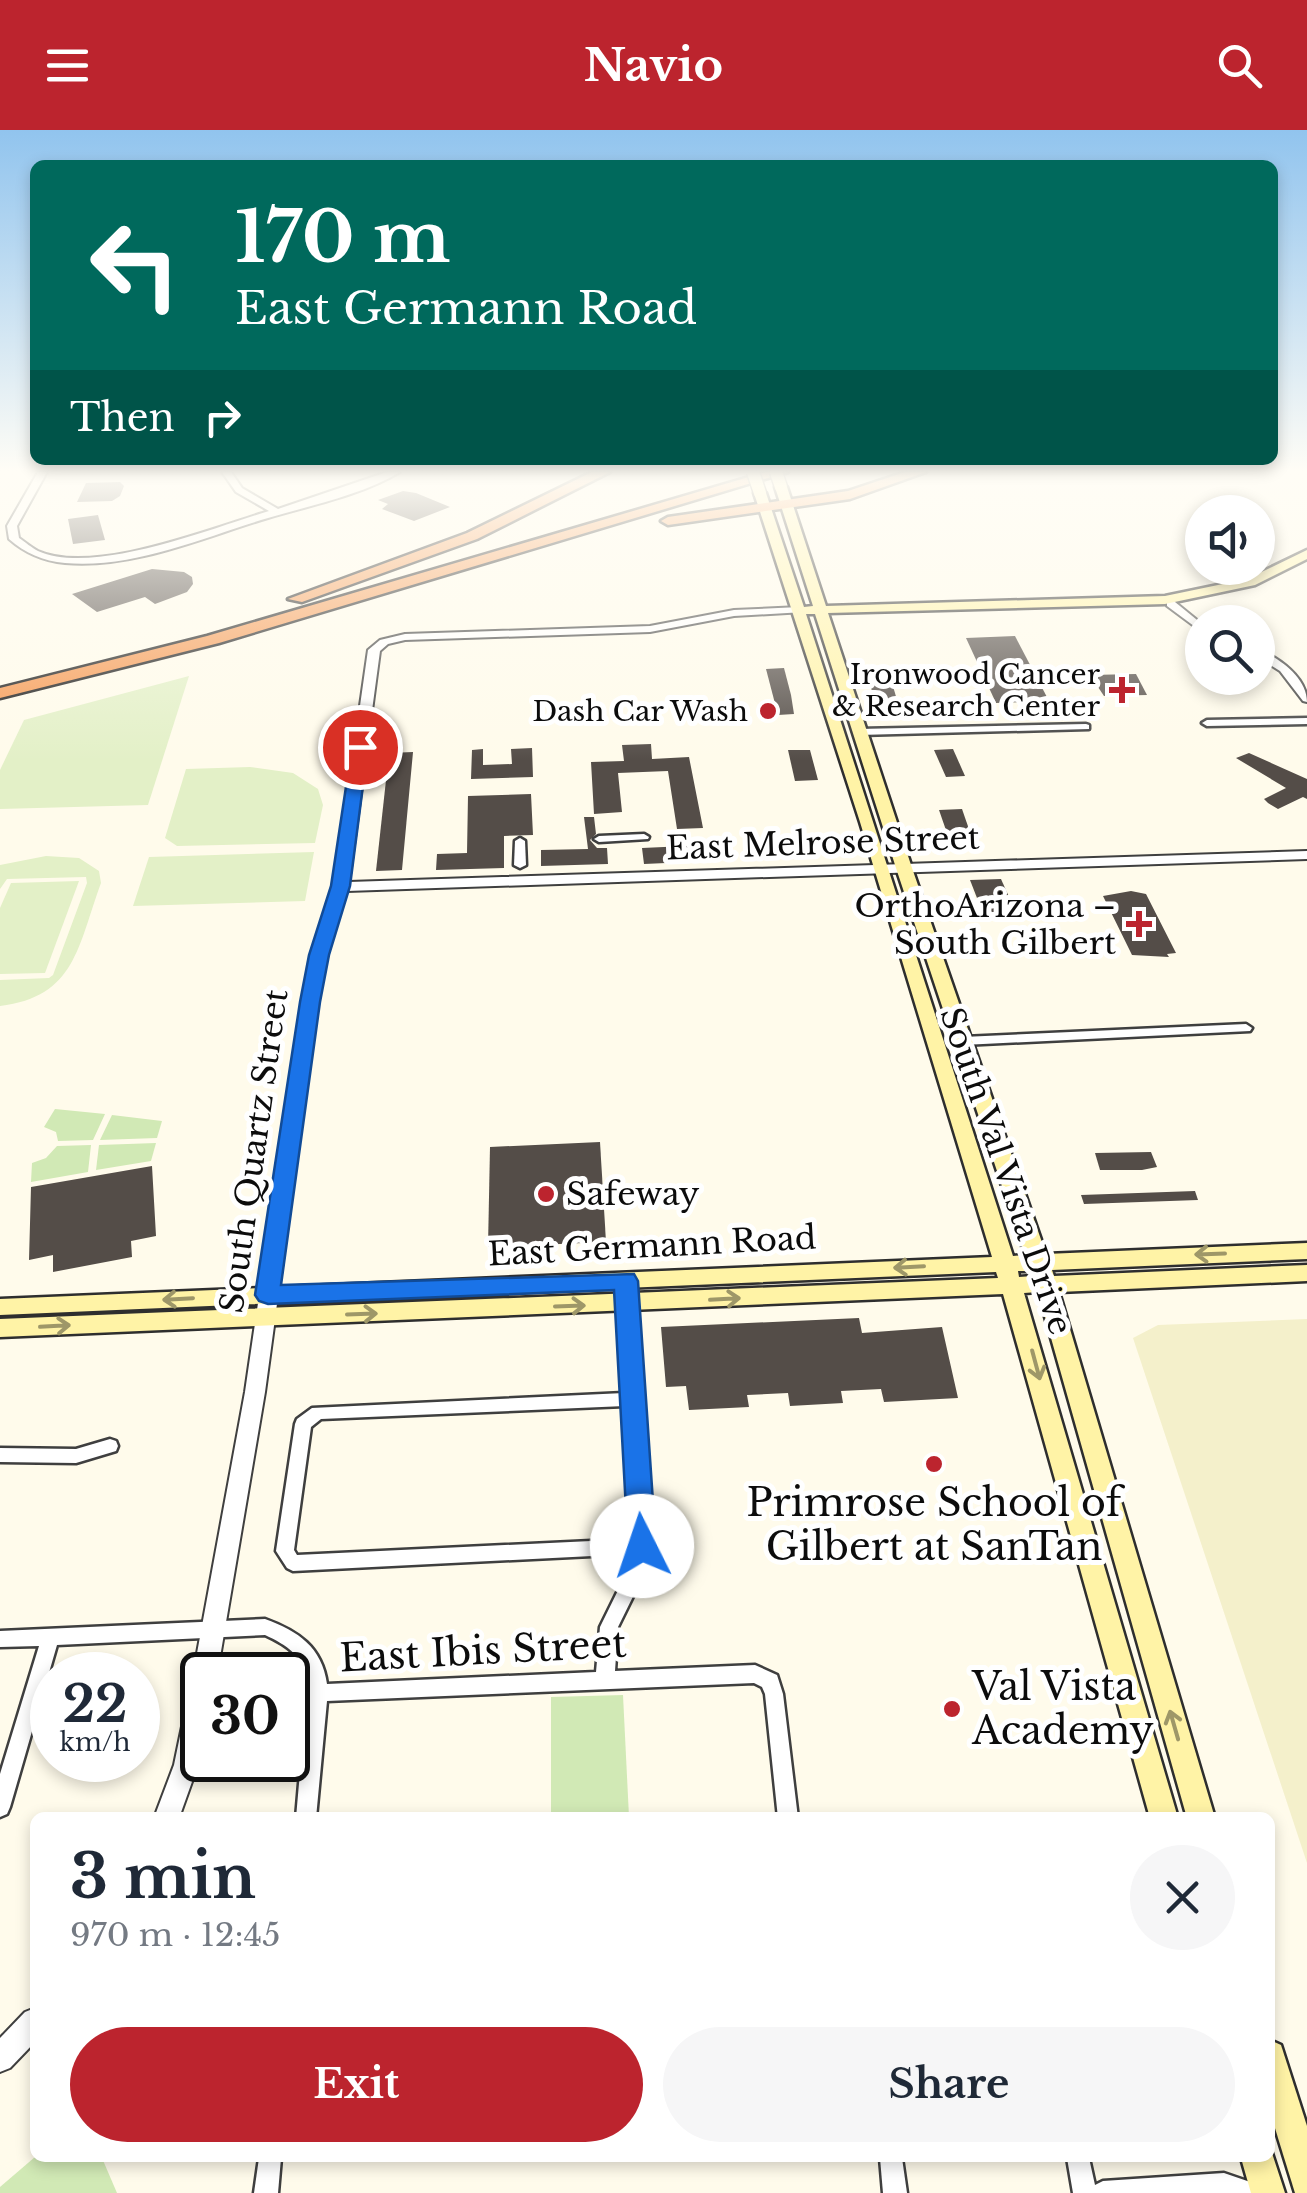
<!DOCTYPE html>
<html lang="en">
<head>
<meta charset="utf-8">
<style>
  body { margin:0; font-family:"Libre Baskerville",serif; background:#f6f6f7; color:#1f2937; height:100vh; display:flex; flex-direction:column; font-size:38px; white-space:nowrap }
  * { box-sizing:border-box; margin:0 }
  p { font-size:32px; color:#747a83 }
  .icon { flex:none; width:55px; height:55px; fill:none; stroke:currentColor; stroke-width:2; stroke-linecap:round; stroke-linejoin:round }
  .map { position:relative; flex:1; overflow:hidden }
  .sheet { position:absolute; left:30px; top:1682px; width:1245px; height:350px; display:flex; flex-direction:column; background:#fff; border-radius:15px; box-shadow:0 5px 15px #0003 }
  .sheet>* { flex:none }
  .top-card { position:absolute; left:30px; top:30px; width:1248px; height:305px; border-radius:15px; box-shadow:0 5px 15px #0003; background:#00695c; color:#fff; overflow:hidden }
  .controls { position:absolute; left:1185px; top:365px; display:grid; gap:20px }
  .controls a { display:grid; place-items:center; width:90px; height:90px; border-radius:50%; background:#fff; box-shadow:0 5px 15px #0003; font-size:50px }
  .speed { position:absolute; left:30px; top:1522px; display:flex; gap:20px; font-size:50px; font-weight:700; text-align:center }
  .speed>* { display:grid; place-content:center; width:130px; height:130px; border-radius:50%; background:#fff; box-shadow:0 5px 15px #0003; line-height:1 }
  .speed small { font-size:25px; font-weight:400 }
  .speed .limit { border:5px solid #111; border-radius:15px; background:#fff; color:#111 }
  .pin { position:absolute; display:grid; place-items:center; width:85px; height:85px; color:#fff; margin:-42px; border:5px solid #fff; border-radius:50%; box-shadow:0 2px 10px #0007 }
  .me { position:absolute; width:110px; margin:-55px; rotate:356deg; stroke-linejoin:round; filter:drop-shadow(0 0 8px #0008) }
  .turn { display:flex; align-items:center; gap:35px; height:210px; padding:0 40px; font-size:45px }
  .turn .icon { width:130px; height:130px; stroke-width:2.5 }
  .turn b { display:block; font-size:70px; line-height:85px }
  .then { display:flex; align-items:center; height:95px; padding:0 40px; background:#0003; gap:20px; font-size:38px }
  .round { display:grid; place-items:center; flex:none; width:105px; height:105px; border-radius:52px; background:#f6f6f7 }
  .head { display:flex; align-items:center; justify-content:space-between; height:170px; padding:0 40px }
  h1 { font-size:60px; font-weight:800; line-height:75px }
  .cta { display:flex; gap:20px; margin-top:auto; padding:20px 40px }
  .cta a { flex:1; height:115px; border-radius:60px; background:#bc242e; color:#fff; font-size:40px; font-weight:800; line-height:115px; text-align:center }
  .cta a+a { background:#f6f6f7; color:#1f2937 }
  header { display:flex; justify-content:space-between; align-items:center; height:130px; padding:0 40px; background:#bc242e; color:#fff; font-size:45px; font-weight:800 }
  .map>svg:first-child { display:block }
</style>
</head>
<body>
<header><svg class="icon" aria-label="menu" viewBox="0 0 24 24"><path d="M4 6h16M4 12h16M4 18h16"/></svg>Navio<svg class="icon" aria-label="search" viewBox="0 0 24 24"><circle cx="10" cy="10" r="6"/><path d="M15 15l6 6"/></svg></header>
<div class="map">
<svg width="1307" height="2063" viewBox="0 0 1307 2063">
  <rect width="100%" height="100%" fill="#fffbeb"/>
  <polygon fill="#f4f0cb" points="1307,1189 1307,1733 1133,1208 1158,1195"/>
  <g fill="#d1e9b5">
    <polygon points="55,979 105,984 93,1010 58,1011 56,1002 44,997"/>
    <polygon points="112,985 162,991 157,1008 100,1010"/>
    <polygon points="156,1013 151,1031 96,1040 99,1015"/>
    <polygon points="91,1015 88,1042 31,1052 32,1033 46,1028 57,1016"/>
    <polygon points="623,1565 629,1687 551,1687 551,1567"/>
    <polygon points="35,2027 102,2028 117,2063 0,2063 0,2057"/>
  </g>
  <g fill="#e3f0c7">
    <polygon points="189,546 148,675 0,679 0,640 24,590"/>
    <polygon points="250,637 293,643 318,659 323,675 315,713 177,716 165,708 186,639"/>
    <polygon points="314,722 305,771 133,776 149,727"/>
    <path d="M46,726L79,728L99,741L101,753C78,815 76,867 0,876V850L49,848L53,845L87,753L86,747L7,749L0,759V735Z"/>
    <polygon points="79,751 45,843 0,844 0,778 11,753"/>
  </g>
  <g fill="#544d48">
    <polygon points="120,352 124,356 120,366 112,371 77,372 86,353"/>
    <polygon points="403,361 416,363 450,377 414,391 382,379 388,374 378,370"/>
    <polygon points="98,385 105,410 73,414 68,389"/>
    <polygon points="152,439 184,442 192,447 193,454 187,462 155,474 145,467 97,482 72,464"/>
    <polygon points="1015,506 1049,571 996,573 966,508"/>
    <polygon points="784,538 791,565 794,584 778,585 766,539"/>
    <polygon points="1136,544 1147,565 1104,566 1090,545"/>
    <polygon points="891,550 902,586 882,587 869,553"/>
    <polygon points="651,614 652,629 689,627 703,698 677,699 668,641 618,643 622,682 594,684 591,632 624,631 622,615"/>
    <polygon points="532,618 533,647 471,649 472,620 483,619 483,635 512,634 511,619"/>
    <polygon points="953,619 965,646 946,647 934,620"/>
    <polygon points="788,620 810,620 818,650 795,651"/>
    <polygon points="413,622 402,740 376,741 389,623"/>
    <polygon points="1249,623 1307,649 1307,669 1303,667 1278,679 1268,673 1264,669 1286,658 1236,628"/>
    <polygon points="531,664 533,705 504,706 504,738 436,740 437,724 467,723 468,666"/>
    <polygon points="962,679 971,705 948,706 939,680"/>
    <polygon points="584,687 594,687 596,704 590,710 597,718 607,718 608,734 541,736 541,720 588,719"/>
    <polygon points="708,715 710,731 644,734 642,718"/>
    <polygon points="1001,749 1017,785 984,786 970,750"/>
    <polygon points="1131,761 1146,764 1176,823 1167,824 1169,827 1132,825 1103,766"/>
    <polygon points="600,1012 606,1112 488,1117 490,1017"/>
    <polygon points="1151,1022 1157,1037 1142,1040 1100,1040 1095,1023"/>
    <polygon points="152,1036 156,1106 131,1111 132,1127 53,1142 53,1125 29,1130 31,1057"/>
    <polygon points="1195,1061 1198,1070 1084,1074 1081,1065"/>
    <polygon points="859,1188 862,1203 942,1197 958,1268 884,1272 881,1259 841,1261 843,1273 790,1276 788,1263 747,1265 749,1277 689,1280 686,1256 666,1257 661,1197"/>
  </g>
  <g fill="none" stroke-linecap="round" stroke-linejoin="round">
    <defs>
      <g id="minor">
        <polygon points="1307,588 1307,594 1207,596 1202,593 1207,590"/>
        <polygon points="1086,594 1089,595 1089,599 859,605 854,602 859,599"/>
        <polygon points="644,704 649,707 648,709 599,712 594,709 599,706"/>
        <polygon points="520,708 525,711 526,735 520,738 514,735 515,711"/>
        <polygon points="1246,894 1252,898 1250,901 963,915 957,911 963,907"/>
        <path d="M625,1145L630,1147L632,1151L651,1416L649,1434L618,1497L615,1541L755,1535L777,1545L783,1564L798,1688H778L765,1564L762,1557L754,1553L327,1571L316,1688H296L308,1550C303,1526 287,1515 265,1505L57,1515L10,1677L7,1684L0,1687V1644L39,1516L0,1517V1501L265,1489C298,1501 322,1517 327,1554L596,1542L600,1497L631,1434L632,1424L293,1441L287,1438L276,1421L295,1294L297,1289L312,1278L624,1263L618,1151L620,1147ZM625,1276L633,1409L297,1425L294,1420L311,1297L321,1289Z"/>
        <polygon points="110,1309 116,1311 118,1316 116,1321 76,1333 0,1332 0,1318 76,1319"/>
        <polygon points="259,2028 281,2028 278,2063 254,2063"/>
        <polygon points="880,2028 902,2028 907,2063 883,2063"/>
        <polygon points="1067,2028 1089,2028 1095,2055 1103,2051 1224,2043 1259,2055 1263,2063 1073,2063"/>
      </g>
      <g id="tertiary">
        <path d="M38,342H47L17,396L19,408C25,412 32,418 38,421C94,446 212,398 269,381L236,362L222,342H231L242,358L278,379L387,342H400C362,365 312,375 268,388C204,407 134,439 65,433C43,431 25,423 9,409L7,396Z"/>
        <polygon points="1167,472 1175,472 1202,494 1202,502 1167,476"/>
        <polygon points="800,477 806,480 804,482 734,486 650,502 405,510 388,514 380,521 349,752 1307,721 1307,729 347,761 327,825 318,872 265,1262 217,1545 202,1545 202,1614 198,1635 179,1688 154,1688 174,1635 190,1558 195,1550 193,1545 245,1262 302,872 311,825 334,757 368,520 380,510 405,504 650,496 734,480"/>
        <path d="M1258,519C1279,528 1307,547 1307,572L1303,571L1280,541L1258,527Z"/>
        <polygon points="35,1878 35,1912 10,1938 0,1942 0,1908 25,1882"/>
      </g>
      <g id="secondary">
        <path d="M781,354L787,357L826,476L1165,466L1247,449L1307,420V429L1255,455L1165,474L828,483L912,738L1046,1124L1307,1113V1129L1052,1140L1054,1146L1307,1135V1151L1059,1162L1215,1688H1187L1038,1162L1024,1163L1178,1688H1150L1003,1164L0,1207V1189L998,1148L996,1142L0,1185V1169L992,1127L860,692L754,363L760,360L766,363L804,477L813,476L775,357ZM806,484H815L896,738L1025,1125L1013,1126ZM1018,1141H1031L1033,1146L1019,1147Z"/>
        <polygon points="1270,1910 1281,1915 1307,1996 1307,2063 1295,2063 1270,1982"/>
        <polygon points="1270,2017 1285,2063 1251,2063 1241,2028 1270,2028"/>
      </g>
      <g id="motorway">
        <polygon points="592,342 610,342 477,409 302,472 288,469 467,403"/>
        <polygon points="766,342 788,342 219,513 0,568 0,558 207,506"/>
        <polygon points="905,342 926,342 850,369 668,395 661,391 668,387 848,361"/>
      </g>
    </defs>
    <use href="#minor" stroke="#3f3f3f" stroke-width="5"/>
    <use href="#tertiary" stroke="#3f3f3f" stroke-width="4"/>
    <use href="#secondary" stroke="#2e2e2e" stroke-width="5"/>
    <use href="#motorway" stroke="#1d1d1d" stroke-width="5"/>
    <use href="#minor" fill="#fff" fill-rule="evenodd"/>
    <use href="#tertiary" fill="#fff" fill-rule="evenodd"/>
    <use href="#secondary" fill="#fff3a6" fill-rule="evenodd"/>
    <use href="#motorway" fill="#f59953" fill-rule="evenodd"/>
    <defs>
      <g id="secondary-bridge">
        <polyline points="753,342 760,363"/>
        <polyline points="776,342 781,357"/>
      </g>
    </defs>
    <use href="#secondary-bridge" stroke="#2e2e2e" stroke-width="15" stroke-linecap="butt"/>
    <use href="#secondary-bridge" stroke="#fff3a6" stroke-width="12"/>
  </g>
  <defs><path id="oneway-shaft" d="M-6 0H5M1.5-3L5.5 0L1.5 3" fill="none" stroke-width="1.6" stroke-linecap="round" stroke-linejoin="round" transform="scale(2.5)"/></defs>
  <g stroke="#9e9768">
    <use href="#oneway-shaft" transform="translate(1210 1124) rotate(178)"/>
    <use href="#oneway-shaft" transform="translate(909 1137) rotate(177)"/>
    <use href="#oneway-shaft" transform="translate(178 1169) rotate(177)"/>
    <use href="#oneway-shaft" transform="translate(725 1169) rotate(-3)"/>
    <use href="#oneway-shaft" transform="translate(570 1176) rotate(-2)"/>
    <use href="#oneway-shaft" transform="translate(362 1184) rotate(-2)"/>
    <use href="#oneway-shaft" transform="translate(55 1196) rotate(-3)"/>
    <use href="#oneway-shaft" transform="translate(1036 1235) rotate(75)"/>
    <use href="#oneway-shaft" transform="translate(1174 1595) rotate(-106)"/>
  </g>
  <linearGradient id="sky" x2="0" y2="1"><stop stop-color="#91c4ee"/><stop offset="0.54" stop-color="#fffdf6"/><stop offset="1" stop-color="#fffdf6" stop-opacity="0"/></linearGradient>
  <rect width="1307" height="631" fill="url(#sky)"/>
  <polygon fill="#1a73e8" stroke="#114b97" stroke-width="2.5" points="360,612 368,617 350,756 329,825 320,872 281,1155 634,1144 638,1151 656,1416 652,1425 642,1428 632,1425 628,1416 614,1160 268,1174 259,1171 255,1165 300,872 309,825 331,756 352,617"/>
  <g fill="#bc242e" stroke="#fff" stroke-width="4">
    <path d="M1117 545h10v10h10v10h-10v10h-10v-10h-10v-10h10z"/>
    <circle cx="768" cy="581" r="10"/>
    <path d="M1134 779h10v10h10v10h-10v10h-10v-10h-10v-10h10z"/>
    <circle cx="546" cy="1064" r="10"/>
    <circle cx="934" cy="1334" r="10"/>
    <circle cx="952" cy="1579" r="10"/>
  </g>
  <g text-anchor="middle" stroke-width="10" stroke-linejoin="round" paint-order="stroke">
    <g font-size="28" fill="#0c0c0c" stroke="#fff" text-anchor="end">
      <text x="1100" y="554">Ironwood Cancer<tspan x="1100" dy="32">&amp; Research Center</tspan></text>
      <text x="748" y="591">Dash Car Wash</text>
    </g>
    <g font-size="32" fill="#0c0c0c" stroke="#fff">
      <text transform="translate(823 713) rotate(-2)" y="11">East Melrose Street</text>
      <text transform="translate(254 1021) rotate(-82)" y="11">South Quartz Street</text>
      <text transform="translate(1006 1041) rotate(71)" y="11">South Val Vista Drive</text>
      <text transform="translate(652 1116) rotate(-3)" y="11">East Germann Road</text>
    </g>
    <g font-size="32" fill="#0c0c0c" stroke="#fff" text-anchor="end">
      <text x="1116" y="787">OrthoArizona –<tspan x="1116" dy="37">South Gilbert</tspan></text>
      <text x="566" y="1075" text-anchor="start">Safeway</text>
    </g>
    <g font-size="38" fill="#0c0c0c" stroke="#fff">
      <text x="934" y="1386">Primrose School of<tspan x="934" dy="44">Gilbert at SanTan</tspan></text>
      <text x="972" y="1570" text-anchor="start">Val Vista<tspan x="972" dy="44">Academy</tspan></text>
    </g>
    <g font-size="38" fill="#0c0c0c" stroke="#fff">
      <text transform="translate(483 1521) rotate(-3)" y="13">East Ibis Street</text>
    </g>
  </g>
</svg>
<div class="controls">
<a><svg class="icon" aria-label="sound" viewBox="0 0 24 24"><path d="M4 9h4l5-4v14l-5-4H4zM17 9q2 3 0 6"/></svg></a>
<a><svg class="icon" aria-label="search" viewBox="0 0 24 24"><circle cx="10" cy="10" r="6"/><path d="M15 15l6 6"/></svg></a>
</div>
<div class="speed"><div>22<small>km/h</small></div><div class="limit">30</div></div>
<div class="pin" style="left:360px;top:617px;background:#d93025"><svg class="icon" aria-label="arrive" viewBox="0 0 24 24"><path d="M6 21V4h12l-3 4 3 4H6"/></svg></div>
<svg class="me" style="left:642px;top:1416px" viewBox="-20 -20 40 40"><circle r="19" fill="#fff"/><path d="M0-13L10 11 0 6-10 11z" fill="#1a73e8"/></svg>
<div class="top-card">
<div class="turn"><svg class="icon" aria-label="left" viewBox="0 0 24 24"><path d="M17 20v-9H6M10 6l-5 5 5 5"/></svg><div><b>170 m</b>East Germann Road</div></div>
<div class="then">Then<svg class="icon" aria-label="right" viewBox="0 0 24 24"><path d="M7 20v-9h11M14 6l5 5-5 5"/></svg></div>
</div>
<section class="sheet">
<div class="head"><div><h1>3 min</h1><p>970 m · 12:45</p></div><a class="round"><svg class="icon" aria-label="close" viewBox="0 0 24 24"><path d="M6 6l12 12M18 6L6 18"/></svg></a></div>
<div class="cta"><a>Exit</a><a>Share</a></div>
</section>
</div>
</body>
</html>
